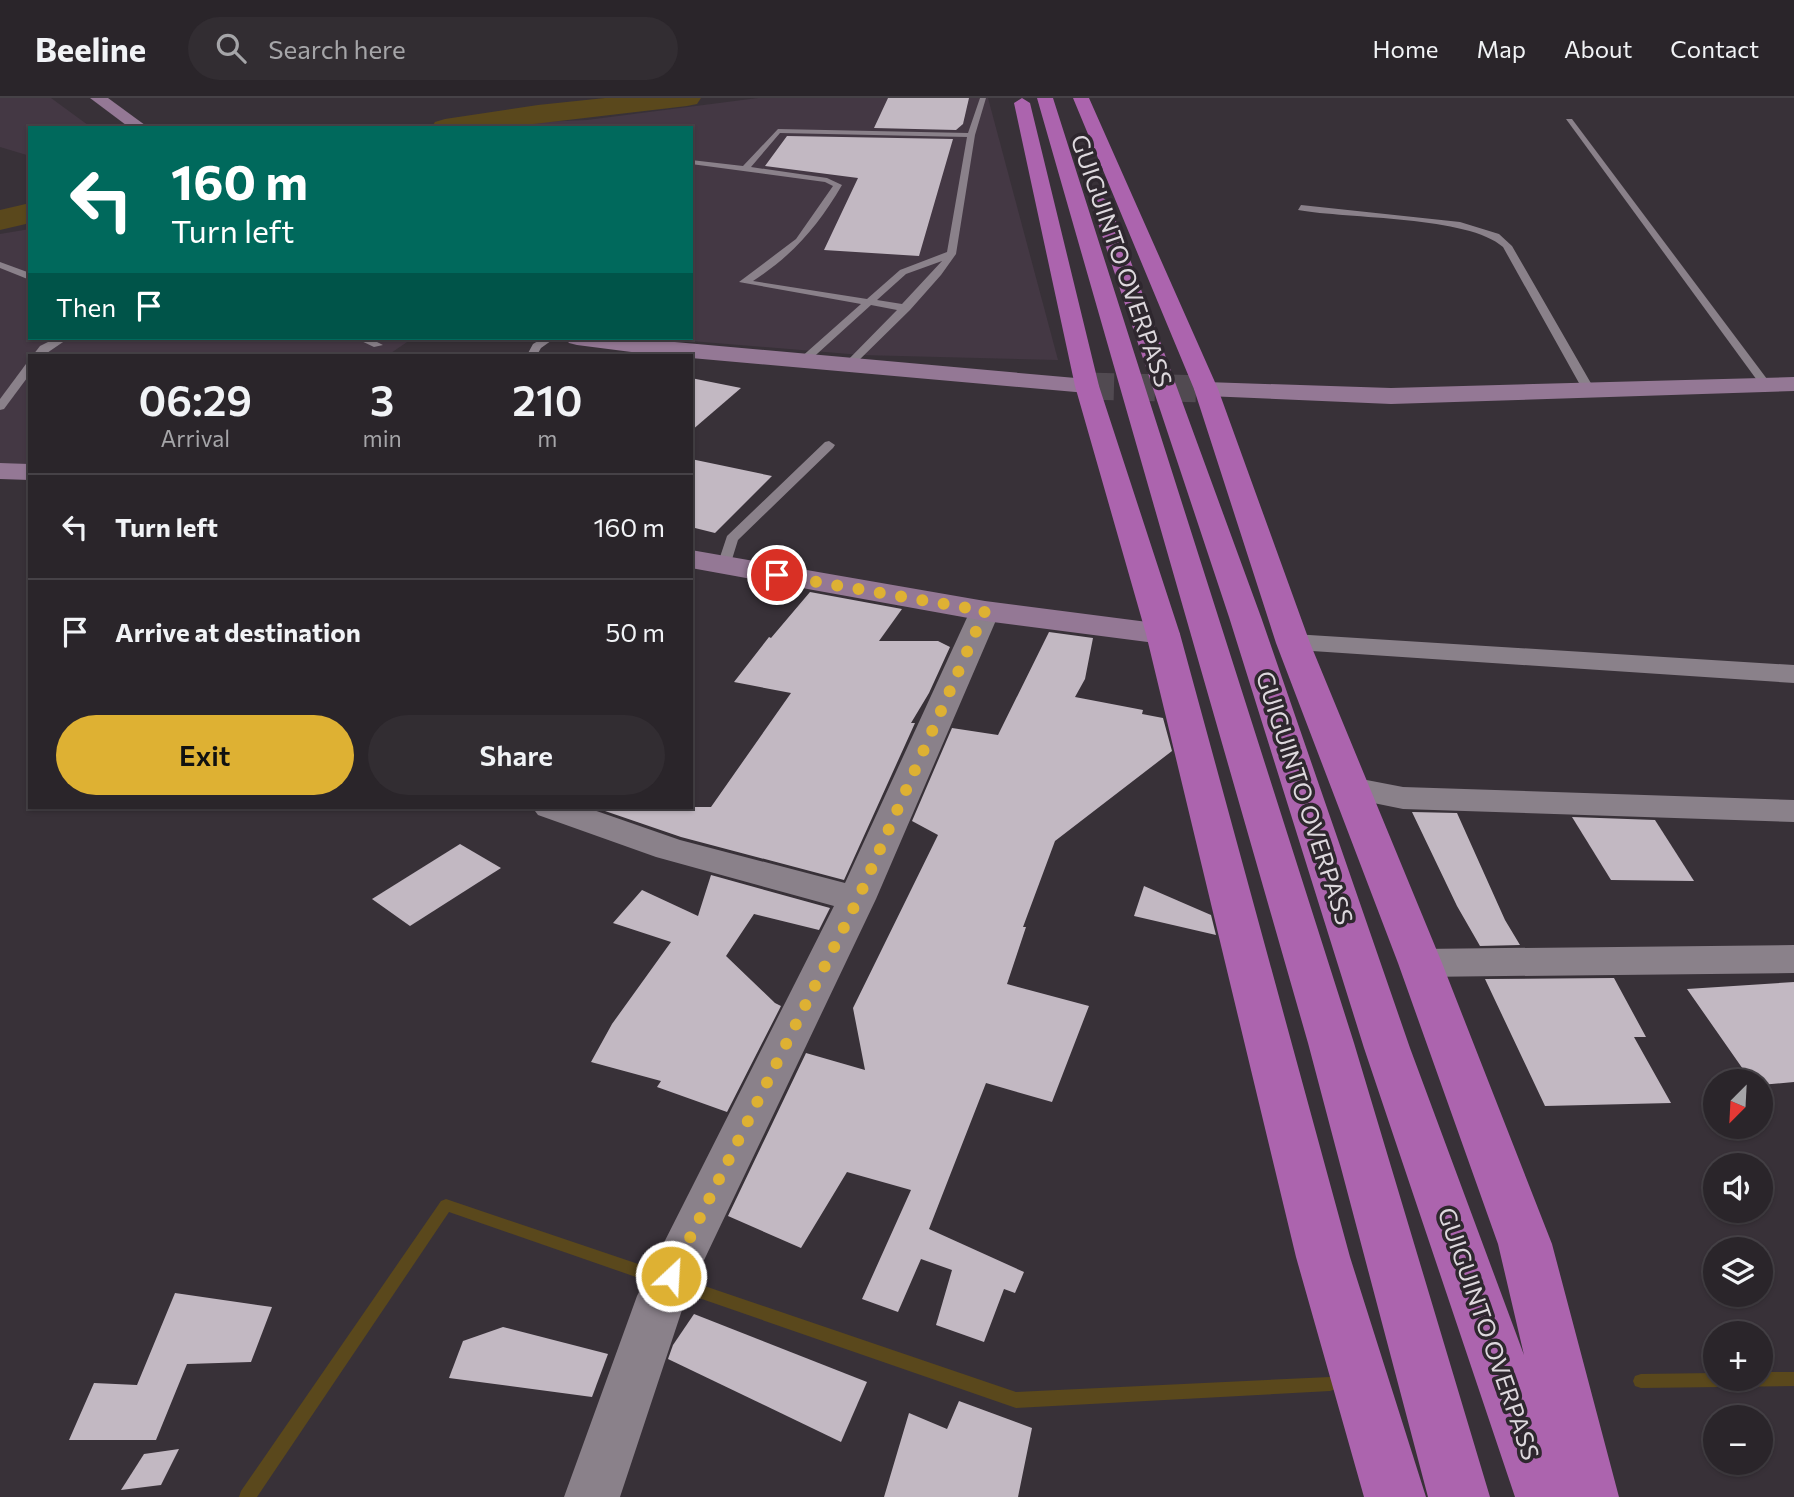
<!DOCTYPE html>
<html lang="en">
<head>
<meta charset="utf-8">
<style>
  body { margin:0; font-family:Commissioner,sans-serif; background:#322d32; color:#f1f3f6; height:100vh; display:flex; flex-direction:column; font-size:26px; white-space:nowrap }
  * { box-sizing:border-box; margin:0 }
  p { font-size:23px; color:#a5a5a8 }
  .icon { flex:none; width:38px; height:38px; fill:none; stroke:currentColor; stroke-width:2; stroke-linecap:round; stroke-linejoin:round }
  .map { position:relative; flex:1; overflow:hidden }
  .details { position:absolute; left:28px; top:256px; width:665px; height:455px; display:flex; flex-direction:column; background:#2a252a; border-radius:0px; box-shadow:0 2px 5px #0004,0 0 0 2px #464247 }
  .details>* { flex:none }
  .top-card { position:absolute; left:28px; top:28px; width:665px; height:214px; border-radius:0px; box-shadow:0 2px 5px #0004,0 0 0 2px #464247; background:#00695c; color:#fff; overflow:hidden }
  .needle { width:46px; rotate:204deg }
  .controls { position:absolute; left:1703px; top:971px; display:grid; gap:14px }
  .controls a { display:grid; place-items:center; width:70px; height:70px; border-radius:50%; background:#2a252a; box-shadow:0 2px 5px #0004,0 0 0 2px #464247; font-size:35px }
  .pin { position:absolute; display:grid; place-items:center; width:60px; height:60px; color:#fff; margin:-30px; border:4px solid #fff; border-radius:50%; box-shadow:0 2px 7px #0007 }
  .me { position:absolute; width:77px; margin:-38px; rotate:25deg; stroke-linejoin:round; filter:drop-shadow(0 0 5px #0008) }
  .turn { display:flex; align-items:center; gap:24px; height:147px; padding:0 28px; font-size:32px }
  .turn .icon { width:91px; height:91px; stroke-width:2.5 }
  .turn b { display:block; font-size:49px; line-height:60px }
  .then { display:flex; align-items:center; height:66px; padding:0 28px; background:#0003; gap:14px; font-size:26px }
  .eta { display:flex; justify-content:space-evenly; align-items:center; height:119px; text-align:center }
  .eta b { font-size:42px; font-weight:600; line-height:49px }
  .button { display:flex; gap:14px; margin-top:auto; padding:14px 28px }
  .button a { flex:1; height:80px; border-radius:42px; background:#deb133; color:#111; font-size:28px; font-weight:600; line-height:80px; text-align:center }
  .button a+a { background:#322d32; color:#f1f3f6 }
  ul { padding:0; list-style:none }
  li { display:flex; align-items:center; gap:21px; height:105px; padding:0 28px; border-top:2px solid #464247 }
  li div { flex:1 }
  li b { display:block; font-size:26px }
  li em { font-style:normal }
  header { display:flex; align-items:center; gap:42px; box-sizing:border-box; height:98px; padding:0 35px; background:#2a252a; border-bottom:2px solid #464247 }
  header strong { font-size:33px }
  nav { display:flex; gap:38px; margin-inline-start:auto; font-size:24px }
  .search { width:490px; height:63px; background:#322d32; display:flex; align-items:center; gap:18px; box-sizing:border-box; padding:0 24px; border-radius:38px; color:#a5a5a8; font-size:26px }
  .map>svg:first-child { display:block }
</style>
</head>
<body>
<header>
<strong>Beeline</strong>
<div class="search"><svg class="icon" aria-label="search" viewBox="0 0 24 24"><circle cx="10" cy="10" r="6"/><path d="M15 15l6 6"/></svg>Search here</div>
<nav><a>Home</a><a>Map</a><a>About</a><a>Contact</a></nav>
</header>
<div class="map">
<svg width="1794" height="1399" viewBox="0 0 1794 1399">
  <rect width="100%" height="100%" fill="#383138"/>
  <g fill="#443844">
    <polygon points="0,0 51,0 92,30 30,30 30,58 0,49"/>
    <polygon points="758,0 988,0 1058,262 861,257 654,240 691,240 691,30 489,30 517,25 587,22"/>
    <polygon points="30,131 30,240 413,240 388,257 30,257 30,366 0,365 0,136"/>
  </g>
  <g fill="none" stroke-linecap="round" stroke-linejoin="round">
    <g fill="#5a481c" fill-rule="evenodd">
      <polygon points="446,1101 659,1173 664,1175 666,1180 664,1185 659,1187 449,1114 257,1399 239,1399 241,1393 441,1103"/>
      <polygon points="678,1179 1016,1294 1330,1279 1336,1281 1338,1286 1336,1291 1330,1293 1016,1310 673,1191 671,1186 673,1181"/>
      <polygon points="1760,1274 1794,1274 1794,1288 1641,1290 1635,1288 1633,1283 1635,1278 1641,1276 1715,1275 1715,1281 1760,1281"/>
    </g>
    <g fill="#5a481c" fill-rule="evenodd">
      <polygon points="605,0 701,0 697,6 687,8 499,30 431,30 435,24 445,21 538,7"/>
      <polygon points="30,105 30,125 0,132 0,112"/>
    </g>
  </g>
  <g fill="#c2b8c2">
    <polygon points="888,0 969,0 963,26 956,32 874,30"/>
    <polygon points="787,38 953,41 919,158 824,152 858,80 765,68"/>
    <polygon points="691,280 741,290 691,333"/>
    <polygon points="691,361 772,378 715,435 691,429"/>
    <polygon points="810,494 902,511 879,543 938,543 950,549 929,595 911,625 915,625 844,782 681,739 605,713 606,709 711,709 791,595 734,584 769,539 771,540"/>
    <polygon points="1049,534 1093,540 1085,581 1075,599 1143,612 1142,616 1163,620 1172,653 1055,743 1023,829 1026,829 1007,886 1089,908 1052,1004 986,985 929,1131 1024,1174 1015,1195 1004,1191 984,1244 936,1227 952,1172 921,1161 898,1214 862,1201 911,1092 847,1074 801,1150 728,1118 806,955 865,972 853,910 938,737 912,723 952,630 998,637"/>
    <polygon points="1412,714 1457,715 1505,822 1520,847 1480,848 1457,808"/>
    <polygon points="1572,719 1655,722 1694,783 1611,782"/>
    <polygon points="460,746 501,770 410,828 372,801"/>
    <polygon points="711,777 830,810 819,832 754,816 726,858 775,905 781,908 727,1014 657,989 661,983 591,964 612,926 671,844 613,825 642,792 698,818"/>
    <polygon points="1144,788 1211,817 1216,837 1134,818"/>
    <polygon points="1614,880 1646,939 1634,939 1671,1005 1545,1008 1485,881"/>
    <polygon points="1794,884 1794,984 1760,987 1760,984 1752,984 1687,891"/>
    <polygon points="175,1195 272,1209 251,1264 187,1266 156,1342 69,1342 94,1285 137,1287"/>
    <polygon points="694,1216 867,1284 841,1344 668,1261 673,1247"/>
    <polygon points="503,1229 608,1256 592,1299 449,1280 463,1243"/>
    <polygon points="959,1303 1032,1330 1018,1399 884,1399 909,1315 947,1331"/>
    <polygon points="179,1351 161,1387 121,1392 144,1356"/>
  </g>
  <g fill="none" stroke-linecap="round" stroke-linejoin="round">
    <polyline stroke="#514a51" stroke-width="27" stroke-dasharray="27 14" stroke-linecap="butt" points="1087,288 1206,291"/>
    <g fill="#8a818a" fill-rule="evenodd">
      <path d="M980,0H986L975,37L956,156L941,177L910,212L853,268L844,266L897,212L871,207L807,265H799V261L861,206L739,184L796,141L833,88L825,84L691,66V62L743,68L778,31L968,35ZM780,35L967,39L947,154L900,172L867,201L753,183C793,157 818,128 842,87L827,80L751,69ZM942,163L902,206L877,202L906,176Z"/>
      <polygon points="1566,21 1572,21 1770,285 1770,289 1762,289"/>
      <path d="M1301,107L1460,124L1499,136L1512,148L1596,294L1590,297L1584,294L1503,149C1469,118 1348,121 1298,112Z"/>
      <polygon points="0,164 30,175 30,182 0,170"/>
      <polygon points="56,240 69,240 44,257 33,257 40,248"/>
      <polygon points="355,240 369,240 383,247 374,249"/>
      <polygon points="543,240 555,240 541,250 537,257 527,257 533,246"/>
      <polygon points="30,265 30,276 4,311 0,312 0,301 26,266"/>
      <polygon points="829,343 835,347 833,350 738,442 729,471 719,471 717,468 727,438 825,344"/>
    </g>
    <g fill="#8a818a" fill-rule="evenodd">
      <polygon points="985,504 995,507 1000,513 876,801 686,1200 620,1399 564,1399 637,1198 834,808 656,759 538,717 532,709 585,709 680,742 845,785 970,513 975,507"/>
      <polygon points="1293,536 1794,567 1794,585 1282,551 1278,545 1282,539"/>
      <polygon points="1351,679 1403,689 1794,702 1794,724 1403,711 1339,698 1334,690 1339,682"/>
      <polygon points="1794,847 1794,875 1420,879 1406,875 1400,865 1406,855 1420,851"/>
    </g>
    <g fill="#947895" fill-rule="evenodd">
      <polygon points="90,0 108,0 149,30 130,30"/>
      <polygon points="565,240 630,240 1087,281 1096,283 1099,288 1096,293 1087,295 691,260 691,257 647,256 577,247 569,245"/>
      <polygon points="1794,279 1794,293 1391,306 1206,298 1197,296 1194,291 1197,286 1206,284 1391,290"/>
      <polygon points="0,365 30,366 30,382 0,381"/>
      <polygon points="691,452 985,503 1163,526 1175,529 1180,536 1175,543 1163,546 985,523 691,470"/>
    </g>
    <g fill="#ac64ae" fill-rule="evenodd">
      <polygon points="1022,0 1030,5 1099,288 1180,536 1350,1159 1426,1399 1364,1399 1296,1159 1146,536 1075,288 1014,5"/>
      <polygon points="1037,0 1053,0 1354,945 1490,1399 1428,1399 1308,945"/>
      <polygon points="1073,0 1089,0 1218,291 1310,545 1442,865 1552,1146 1619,1399 1515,1399 1364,950 1229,519 1091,104 1093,100 1100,98 1109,104 1261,519 1410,950 1524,1257 1498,1146 1398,865 1276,545 1194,291"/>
    </g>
  </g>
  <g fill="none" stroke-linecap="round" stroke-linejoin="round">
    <polyline stroke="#deb133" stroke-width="12" stroke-dasharray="0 21.6" points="671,1178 858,801 985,513 777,477"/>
  </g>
  <g text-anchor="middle" stroke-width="7" stroke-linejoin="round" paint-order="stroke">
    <g font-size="24" fill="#ddd8dd" stroke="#2e272e">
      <text transform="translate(1121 163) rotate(71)" y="8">GUIGUINTO OVERPASS</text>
      <text transform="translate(1304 700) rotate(72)" y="8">GUIGUINTO OVERPASS</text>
      <text transform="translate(1488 1236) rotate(71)" y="8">GUIGUINTO OVERPASS</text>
    </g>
  </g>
</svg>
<div class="controls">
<a><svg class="needle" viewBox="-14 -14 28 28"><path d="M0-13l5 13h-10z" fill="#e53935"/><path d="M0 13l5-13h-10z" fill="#a5a5a8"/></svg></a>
<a><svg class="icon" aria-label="sound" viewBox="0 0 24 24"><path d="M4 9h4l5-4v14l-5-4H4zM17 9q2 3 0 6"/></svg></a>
<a><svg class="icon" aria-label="layers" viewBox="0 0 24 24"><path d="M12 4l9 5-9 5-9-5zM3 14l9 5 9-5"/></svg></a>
<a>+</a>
<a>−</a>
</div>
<div class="pin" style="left:777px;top:477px;background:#d93025"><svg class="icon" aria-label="arrive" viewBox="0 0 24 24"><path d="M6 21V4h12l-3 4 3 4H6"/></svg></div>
<svg class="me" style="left:671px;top:1178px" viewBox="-20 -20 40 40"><circle r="17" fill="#deb133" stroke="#fff" stroke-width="3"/><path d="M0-11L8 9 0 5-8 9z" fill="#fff"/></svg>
<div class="top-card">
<div class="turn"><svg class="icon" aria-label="left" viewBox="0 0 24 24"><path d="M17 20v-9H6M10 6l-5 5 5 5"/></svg><div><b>160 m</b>Turn left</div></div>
<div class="then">Then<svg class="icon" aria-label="arrive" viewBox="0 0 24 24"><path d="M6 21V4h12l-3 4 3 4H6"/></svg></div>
</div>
<section class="details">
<div class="eta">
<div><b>06:29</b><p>Arrival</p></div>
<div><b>3</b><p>min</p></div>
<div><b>210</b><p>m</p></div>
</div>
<ul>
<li><svg class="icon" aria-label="left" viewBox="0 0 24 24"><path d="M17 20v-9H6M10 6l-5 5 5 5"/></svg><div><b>Turn left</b></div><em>160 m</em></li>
<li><svg class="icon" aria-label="arrive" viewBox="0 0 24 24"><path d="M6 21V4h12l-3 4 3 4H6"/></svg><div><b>Arrive at destination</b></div><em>50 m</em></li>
</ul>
<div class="button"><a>Exit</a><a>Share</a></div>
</section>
</div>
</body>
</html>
